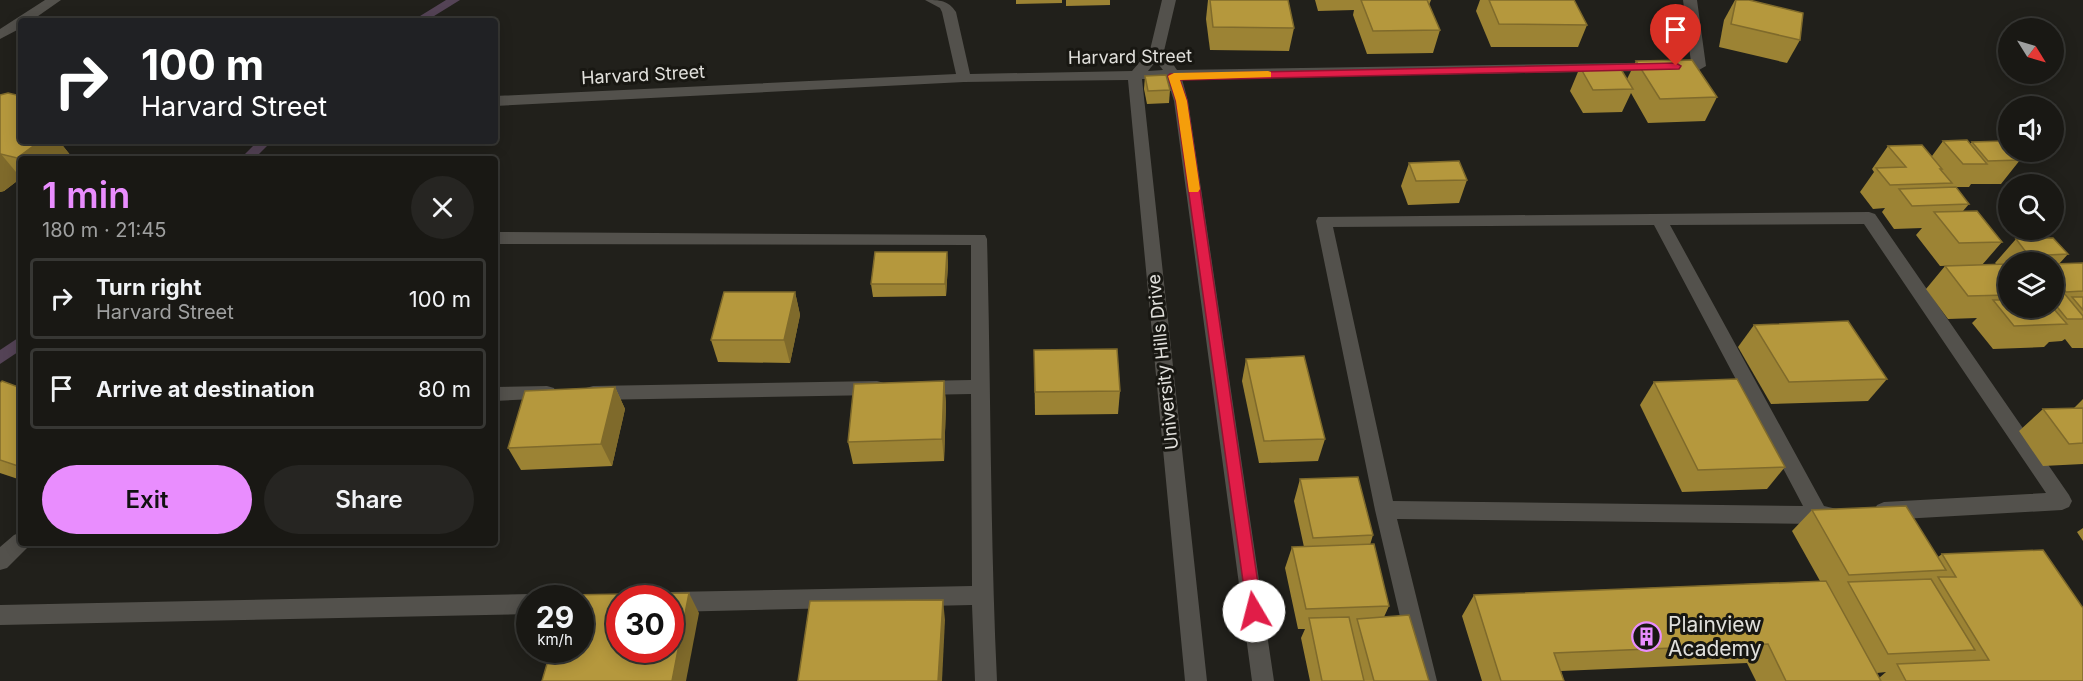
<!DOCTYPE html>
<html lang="en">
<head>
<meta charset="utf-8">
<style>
  body { margin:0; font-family:Inter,sans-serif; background:#262522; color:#f1f3f6; height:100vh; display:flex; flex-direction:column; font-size:22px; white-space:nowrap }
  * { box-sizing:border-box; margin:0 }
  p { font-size:20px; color:#9fa0a0 }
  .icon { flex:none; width:33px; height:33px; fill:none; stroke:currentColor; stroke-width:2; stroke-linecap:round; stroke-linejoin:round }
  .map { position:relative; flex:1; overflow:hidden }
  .side { position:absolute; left:18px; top:156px; width:480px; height:390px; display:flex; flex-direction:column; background:#191814; border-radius:6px; box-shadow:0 3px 15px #0003,0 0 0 2px #373734 }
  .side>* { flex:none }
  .guide { position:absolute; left:18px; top:18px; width:480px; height:126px; border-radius:6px; box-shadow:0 3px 15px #0003,0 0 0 2px #373734; background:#202124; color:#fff; overflow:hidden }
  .needle { width:39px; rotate:127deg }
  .buttons { position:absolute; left:1998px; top:18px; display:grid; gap:12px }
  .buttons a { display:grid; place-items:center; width:66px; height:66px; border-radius:50%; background:#191814; box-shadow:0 3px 15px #0003,0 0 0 2px #373734; font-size:30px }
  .speed { position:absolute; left:516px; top:585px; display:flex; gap:12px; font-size:30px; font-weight:700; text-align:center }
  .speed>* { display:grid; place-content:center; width:78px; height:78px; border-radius:50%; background:#191814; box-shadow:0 3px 15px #0003,0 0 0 2px #373734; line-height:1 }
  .speed small { font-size:15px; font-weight:400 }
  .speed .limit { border:9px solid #d22; background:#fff; color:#111 }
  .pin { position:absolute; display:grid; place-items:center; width:51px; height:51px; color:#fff; margin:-62px -26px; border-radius:50% 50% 50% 0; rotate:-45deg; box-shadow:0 0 6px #0007 }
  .pin .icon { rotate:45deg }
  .me { position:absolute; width:66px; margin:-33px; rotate:352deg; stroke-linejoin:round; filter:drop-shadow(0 0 4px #0008) }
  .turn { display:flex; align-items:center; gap:21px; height:126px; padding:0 24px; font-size:27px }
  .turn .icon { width:78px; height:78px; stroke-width:2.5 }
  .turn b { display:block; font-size:42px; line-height:51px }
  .round { display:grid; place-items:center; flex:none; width:63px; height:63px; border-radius:32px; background:#262522 }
  .summary { display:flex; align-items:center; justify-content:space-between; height:102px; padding:0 24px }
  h1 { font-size:36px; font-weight:600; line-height:45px; color:#e98dfe }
  .cta { display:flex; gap:12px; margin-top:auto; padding:12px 24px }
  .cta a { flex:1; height:69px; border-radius:36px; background:#e98dfe; color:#111; font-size:24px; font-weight:600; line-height:69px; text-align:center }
  .cta a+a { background:#262522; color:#f1f3f6 }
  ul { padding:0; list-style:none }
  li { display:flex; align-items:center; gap:18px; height:81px; margin:0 12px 9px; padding:0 12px; border:3px solid #373734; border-radius:6px }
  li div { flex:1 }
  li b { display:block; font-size:22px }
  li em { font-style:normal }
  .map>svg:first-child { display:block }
</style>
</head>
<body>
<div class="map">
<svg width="2083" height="681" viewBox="0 0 2083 681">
  <rect width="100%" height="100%" fill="#21201b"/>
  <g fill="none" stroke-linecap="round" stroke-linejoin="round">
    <g fill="#544356" fill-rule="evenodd">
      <polygon points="446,0 460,0 426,21 412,21"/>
      <polygon points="258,141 272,141 254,159 240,159"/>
      <polygon points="21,336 21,350 0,364 0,350"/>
    </g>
    <g fill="#53514c" fill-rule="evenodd">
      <polygon points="45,0 61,0 31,21 21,21 21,28 0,39 0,29"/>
      <path d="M925,0C940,0 948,0 956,12L970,74L1132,71L1150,50L1162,0H1176L1164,51L1177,70L1691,62L1683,0H1697L1706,66L1699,70L1182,79L1188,101L1274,681H1252L1174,101L1167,79H1142L1207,681H1185L1128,80L964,82L495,106V96L956,74L942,12L940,8ZM1156,61L1163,70L1148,71Z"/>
      <path d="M1869,212L1875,214L2069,495L2072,501L2069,507L2062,510L1884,520L1877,517L1874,511L1877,505L1884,502L2046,493L1864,224L1670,225L1824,506L1837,509L1840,515L1837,521L1818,524L1397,519L1437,681H1415L1375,510L1316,221L1318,217ZM1654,225L1803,506L1393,501L1333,227Z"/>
      <path d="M495,232L985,235L987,239C991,387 990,533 997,681H975L972,605L670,612V598H661L662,595L670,592L972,586L971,394L920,395L913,393L911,388L913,383L920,381L971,380V245L495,244Z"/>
      <polygon points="877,381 884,383 886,388 884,393 877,395 593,400 586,398 584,393 586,388 593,386"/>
      <polygon points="547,386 554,388 556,393 554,398 495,401 495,387"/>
      <polygon points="21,532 21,543 30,543 28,547 7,568 0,570 0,547 14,535"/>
      <polygon points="530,594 538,598 530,598 530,614 0,625 0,605"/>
    </g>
  </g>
  <g fill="#9c8334" fill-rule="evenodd">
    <polygon points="1016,0 1062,0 1062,3 1016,4"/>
    <polygon points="1066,0 1110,0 1110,5 1066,6"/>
    <polygon points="1208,0 1288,0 1294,28 1289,51 1210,50 1206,19"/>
    <polygon points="1315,0 1431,0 1429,5 1440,30 1433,53 1367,54 1353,15 1354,10 1318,11"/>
    <polygon points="1480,0 1574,0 1587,25 1578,47 1491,47 1476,11"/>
    <polygon points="1735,0 1749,0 1800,40 1787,63 1719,47 1724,20"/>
    <polygon points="1636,61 1717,97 1705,121 1648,123 1631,93 1622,112 1583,113 1570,91 1580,67 1627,79"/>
    <polygon points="1145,76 1170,90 1169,103 1147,104 1144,89"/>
    <polygon points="0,95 21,141 63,141 63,146 71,156 21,159 21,178 4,191 0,192"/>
    <polygon points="1943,141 1970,144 1972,142 2020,160 2001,184 1971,184 1969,187 1949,187 1969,204 1963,211 2002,242 1982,265 1940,266 1916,235 1922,228 1894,229 1882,212 1885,208 1873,209 1860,192 1874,172 1872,169 1888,146 1932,156"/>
    <polygon points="1409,163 1467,180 1459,203 1408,205 1401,186"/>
    <path d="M2016,239L2068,254L2059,264L2083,263V348H2072L2065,339L2062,341L2049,342L2044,347L1993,349L1972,323L1977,318L1948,319L1926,289L1945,266L1997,265L1995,263ZM2008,262H2054V308H2008Z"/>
    <polygon points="947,252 948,264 946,296 873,297 871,284"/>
    <polygon points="795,292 800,315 790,363 718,362 711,340"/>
    <polygon points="1754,325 1887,379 1868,401 1771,404 1738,347"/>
    <polygon points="1034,350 1120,391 1118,414 1035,415"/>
    <polygon points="1246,359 1325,439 1318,461 1259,463 1242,381"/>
    <polygon points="944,381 946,404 944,461 853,464 848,442"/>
    <polygon points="1654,382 1785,467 1767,489 1682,492 1640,405"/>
    <polygon points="0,383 21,388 21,480 0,473"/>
    <polygon points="615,387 625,409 612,466 521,470 508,448"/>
    <polygon points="2083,399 2083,464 2043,466 2019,431 2043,409 2074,408"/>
    <polygon points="1300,479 1373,535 1370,545 1389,606 1384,617 1429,681 1310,681 1301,638 1305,629 1298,629 1285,568 1292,547 1304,547 1294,501"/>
    <path d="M1812,510L1938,557L1942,554L2083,681H1756L1747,663L1561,671L1564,681H1482L1462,616L1474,595L1820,581L1792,531ZM1886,672L1879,678L1877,673Z"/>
    <polygon points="2083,528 2083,541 2077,532"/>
  </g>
  <g fill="#7f6a2b">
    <polygon points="40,141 63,141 63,146 71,156 66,159 21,159 21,162 17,158"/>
    <polygon points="1,154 21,178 4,191 0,192 0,155"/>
    <polygon points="947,252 948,264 946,296 945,284"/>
    <polygon points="795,292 800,315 790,363 784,340"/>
    <polygon points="944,381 946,404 944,461 942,439"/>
    <polygon points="615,387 625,409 612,466 601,444"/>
    <polygon points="689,593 699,613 686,681 672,681"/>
    <polygon points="943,600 945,620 942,681 938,681"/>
  </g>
  <g fill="#b5983d" stroke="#7f6a2b" stroke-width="1.5" fill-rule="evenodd">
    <polygon points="1210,0 1288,0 1294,28 1213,27"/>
    <polygon points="1361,0 1427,0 1440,30 1373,31"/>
    <polygon points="1489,0 1574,0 1587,25 1499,24"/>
    <polygon points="1736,0 1749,0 1803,13 1800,40 1731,24"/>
    <polygon points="1692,60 1717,97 1660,99 1636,61"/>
    <polygon points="1619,66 1633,89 1593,90 1580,67"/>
    <polygon points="1166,75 1170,90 1148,91 1145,76"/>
    <polygon points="8,93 21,96 21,141 40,141 17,158 1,154 0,155 0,95"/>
    <polygon points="1967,140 1987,164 1963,164 1943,141"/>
    <polygon points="2004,141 2008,147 2008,152 2013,152 2020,160 1988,161 1972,142"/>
    <polygon points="1922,145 1942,169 1940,169 1952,183 1890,185 1876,168 1906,167 1888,146"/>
    <polygon points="1459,161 1467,180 1416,181 1409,163"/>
    <polygon points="1956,187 1969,204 1912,206 1899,189"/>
    <polygon points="1977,211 2002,242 1959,243 1934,212"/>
    <polygon points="2053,238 2068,254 2029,256 2016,239"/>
    <polygon points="875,252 947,252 945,284 871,284"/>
    <polygon points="2083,263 2083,291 2066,292 2054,277 2054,264"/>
    <polygon points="2008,264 2008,295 1968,296 1945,266"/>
    <polygon points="2054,281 2083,316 2083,319 2067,319 2054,303"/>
    <polygon points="724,292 795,292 784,340 711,340"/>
    <polygon points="2072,297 2083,297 2083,310"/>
    <polygon points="1993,300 2008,300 2008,308 2053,308 2067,324 2014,326"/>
    <polygon points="1848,321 1887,379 1789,382 1754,325"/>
    <polygon points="1117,349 1120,391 1035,392 1034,350"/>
    <polygon points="1304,356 1325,439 1264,441 1246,359"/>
    <polygon points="1737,379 1785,467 1698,470 1654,382"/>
    <polygon points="2,381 21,388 21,467 0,460 0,383"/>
    <polygon points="944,381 942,439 848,442 854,384"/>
    <polygon points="615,387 601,444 508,448 525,391"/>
    <polygon points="2083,408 2083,443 2069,444 2043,409"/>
    <polygon points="1358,477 1373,535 1313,538 1300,479"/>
    <polygon points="1906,506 1946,570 1849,575 1812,510"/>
    <polygon points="1374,544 1389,606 1306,609 1292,547"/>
    <polygon points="2043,550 2083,608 2083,681 1906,681 1897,664 1989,660 1938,577 1956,577 1942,554"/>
    <polygon points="1931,579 1975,650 1888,654 1848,582"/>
    <polygon points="1826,581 1881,681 1786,681 1768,644 1554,653 1564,681 1501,681 1474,595"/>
    <path d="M689,593L672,681H542L551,650H580V598H565L566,595ZM620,598H670V650H620Z"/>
    <polygon points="943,600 938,681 798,681 810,601"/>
    <polygon points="1409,615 1429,681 1374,681 1357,619"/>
    <polygon points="1349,617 1364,681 1322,681 1309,618"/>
  </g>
  <polygon fill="#e11d48" stroke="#92132f" stroke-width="1.5" points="1676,63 1681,66 1679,69 1180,80 1187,101 1262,611 1259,617 1254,619 1248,617 1176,101 1168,76 1170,74"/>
  <polygon fill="#f59e0b" points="1268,71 1271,72 1271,77 1180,80 1187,101 1200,189 1198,192 1189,192 1176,101 1168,76 1174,73"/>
  <defs>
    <symbol id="building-ring" viewBox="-11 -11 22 22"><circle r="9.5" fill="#181712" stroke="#e98dfe" stroke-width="1.5"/><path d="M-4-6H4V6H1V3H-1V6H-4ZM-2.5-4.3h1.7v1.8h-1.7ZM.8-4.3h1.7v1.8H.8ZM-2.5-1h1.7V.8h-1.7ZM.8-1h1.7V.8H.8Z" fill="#e98dfe"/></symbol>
  </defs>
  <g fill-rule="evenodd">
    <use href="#building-ring" x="1630" y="620" width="33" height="33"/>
  </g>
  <g text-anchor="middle" stroke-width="6" stroke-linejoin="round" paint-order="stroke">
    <g font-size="18" fill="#e1e0dc" stroke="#181712">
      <text transform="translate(1130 57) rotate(-1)" y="6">Harvard Street</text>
      <text transform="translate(643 75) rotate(-3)" y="6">Harvard Street</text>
      <text transform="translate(1163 362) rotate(-96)" y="6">University Hills Drive</text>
    </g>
    <g font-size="21" fill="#e1e0dc" stroke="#181712" text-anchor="start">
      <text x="1668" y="632">Plainview<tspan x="1668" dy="24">Academy</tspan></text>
    </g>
  </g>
</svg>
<div class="buttons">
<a><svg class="needle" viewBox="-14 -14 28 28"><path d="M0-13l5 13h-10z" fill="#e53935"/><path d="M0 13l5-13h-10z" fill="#9fa0a0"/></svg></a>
<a><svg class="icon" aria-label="sound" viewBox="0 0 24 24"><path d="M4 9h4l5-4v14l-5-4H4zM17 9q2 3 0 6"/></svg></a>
<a><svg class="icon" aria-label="search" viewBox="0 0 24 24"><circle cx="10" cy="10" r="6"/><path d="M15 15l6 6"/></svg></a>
<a><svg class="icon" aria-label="layers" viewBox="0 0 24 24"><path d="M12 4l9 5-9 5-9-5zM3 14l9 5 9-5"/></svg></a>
</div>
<div class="speed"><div>29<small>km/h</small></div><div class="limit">30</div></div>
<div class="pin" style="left:1676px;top:66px;background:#d93025"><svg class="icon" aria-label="arrive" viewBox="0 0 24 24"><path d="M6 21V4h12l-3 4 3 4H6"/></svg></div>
<svg class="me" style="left:1254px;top:611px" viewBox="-20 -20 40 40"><circle r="19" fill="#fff"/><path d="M0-13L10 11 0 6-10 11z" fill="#e11d48"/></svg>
<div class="guide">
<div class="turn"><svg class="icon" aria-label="right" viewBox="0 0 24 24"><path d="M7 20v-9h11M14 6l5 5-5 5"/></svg><div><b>100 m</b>Harvard Street</div></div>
</div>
<section class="side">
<div class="summary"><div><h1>1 min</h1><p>180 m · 21:45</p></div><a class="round"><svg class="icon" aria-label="close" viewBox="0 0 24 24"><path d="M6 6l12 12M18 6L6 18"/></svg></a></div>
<ul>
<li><svg class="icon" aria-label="right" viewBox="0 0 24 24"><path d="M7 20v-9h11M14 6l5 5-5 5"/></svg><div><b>Turn right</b><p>Harvard Street</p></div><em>100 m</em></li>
<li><svg class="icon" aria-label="arrive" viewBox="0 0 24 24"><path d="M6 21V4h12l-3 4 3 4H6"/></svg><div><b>Arrive at destination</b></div><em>80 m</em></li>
</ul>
<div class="cta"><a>Exit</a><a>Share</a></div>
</section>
</div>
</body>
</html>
